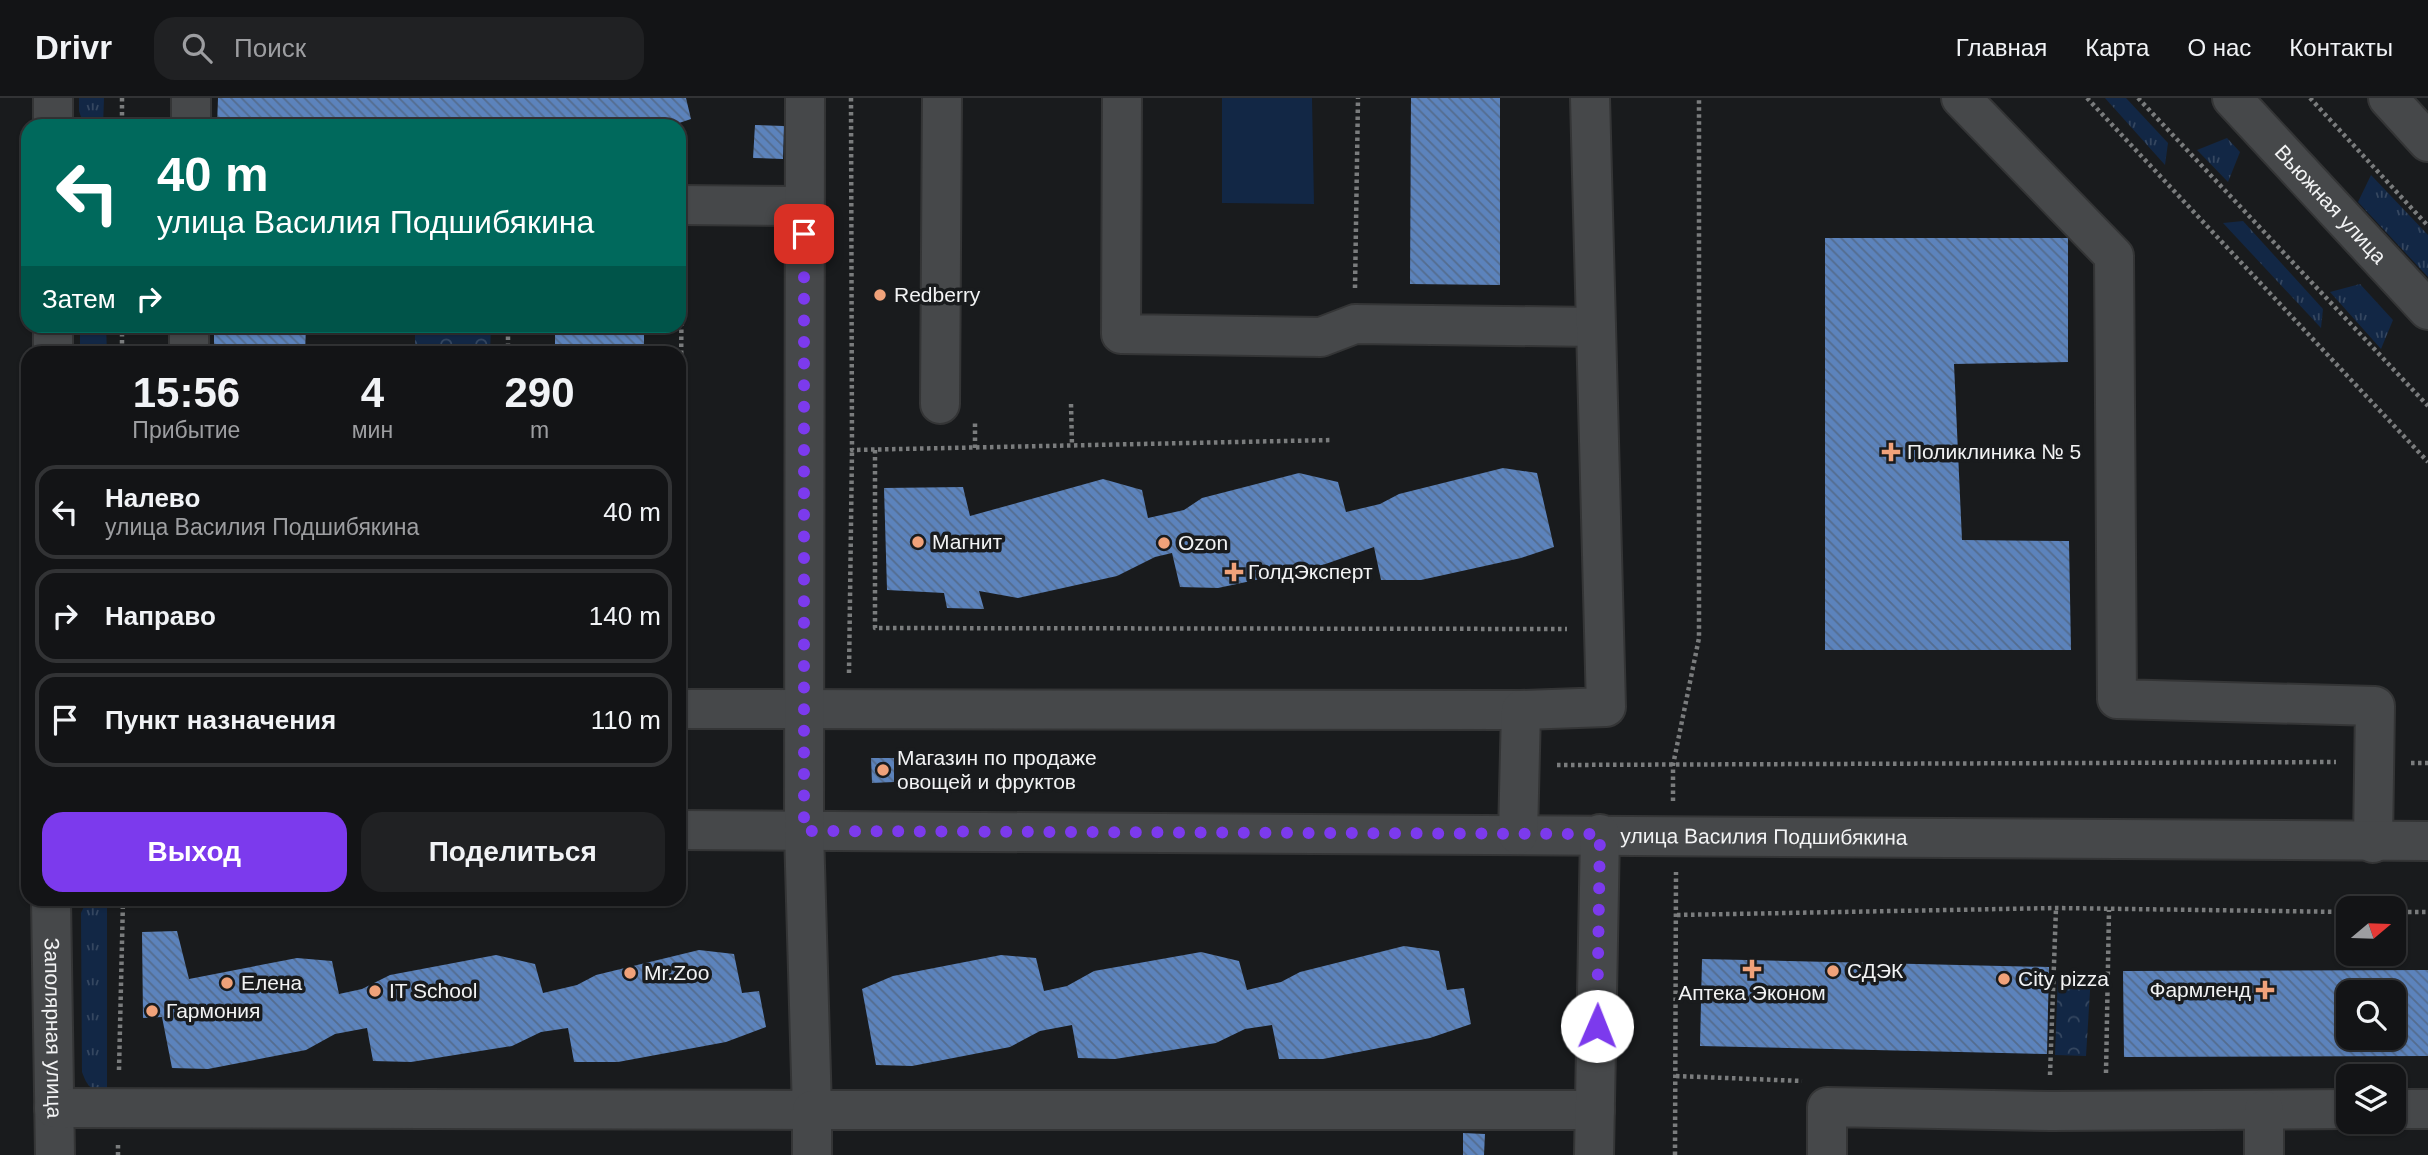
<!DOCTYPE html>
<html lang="ru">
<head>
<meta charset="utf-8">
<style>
  body { margin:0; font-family:Arial,sans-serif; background:#202123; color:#f1f3f6; height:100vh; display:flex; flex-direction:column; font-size:26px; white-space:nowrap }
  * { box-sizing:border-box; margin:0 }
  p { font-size:23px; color:#9d9ea1 }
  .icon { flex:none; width:38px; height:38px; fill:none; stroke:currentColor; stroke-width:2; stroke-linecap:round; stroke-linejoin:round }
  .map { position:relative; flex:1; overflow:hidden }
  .sheet { position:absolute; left:21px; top:248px; width:665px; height:560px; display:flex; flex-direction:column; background:#131416; border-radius:21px; box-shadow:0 2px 5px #0004,0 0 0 2px #323335 }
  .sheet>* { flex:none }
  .top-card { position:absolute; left:21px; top:21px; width:665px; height:214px; border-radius:21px; box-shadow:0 2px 5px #0004,0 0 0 2px #323335; background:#00695c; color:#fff; overflow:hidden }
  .needle { width:46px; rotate:71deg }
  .fabs { position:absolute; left:2336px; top:798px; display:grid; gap:14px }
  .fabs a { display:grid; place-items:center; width:70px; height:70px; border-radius:14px; background:#131416; box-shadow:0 2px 5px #0004,0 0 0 2px #323335; font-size:35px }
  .pin { position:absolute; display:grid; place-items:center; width:60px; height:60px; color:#fff; margin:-30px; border-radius:14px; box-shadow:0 4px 10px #0006 }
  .me { position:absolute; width:77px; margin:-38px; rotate:1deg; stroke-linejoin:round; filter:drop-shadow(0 0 5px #0008) }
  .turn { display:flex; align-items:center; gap:24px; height:147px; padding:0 21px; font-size:32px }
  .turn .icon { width:91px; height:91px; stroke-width:2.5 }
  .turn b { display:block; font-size:49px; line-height:60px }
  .then { display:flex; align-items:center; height:66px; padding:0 21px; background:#0003; gap:14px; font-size:26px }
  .eta { display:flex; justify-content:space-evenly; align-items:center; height:119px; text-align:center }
  .eta b { font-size:42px; font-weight:700; line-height:49px }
  .action { display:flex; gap:14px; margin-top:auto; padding:14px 21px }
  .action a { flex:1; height:80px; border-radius:21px; background:#7c3aed; color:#fff; font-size:28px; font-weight:700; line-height:80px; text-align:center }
  .action a+a { background:#202123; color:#f1f3f6 }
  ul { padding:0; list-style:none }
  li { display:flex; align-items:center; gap:21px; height:94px; margin:0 14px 10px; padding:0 7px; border:4px solid #323335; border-radius:21px }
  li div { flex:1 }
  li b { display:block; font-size:26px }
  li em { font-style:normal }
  header { display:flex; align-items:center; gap:42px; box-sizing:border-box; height:98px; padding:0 35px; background:#131416; border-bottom:2px solid #323335 }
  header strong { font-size:33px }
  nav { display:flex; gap:38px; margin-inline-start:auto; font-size:24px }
  .search { width:490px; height:63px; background:#202123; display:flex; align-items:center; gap:18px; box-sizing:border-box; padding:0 24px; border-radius:21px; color:#9d9ea1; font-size:26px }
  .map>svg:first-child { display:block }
</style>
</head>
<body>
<header>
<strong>Drivr</strong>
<div class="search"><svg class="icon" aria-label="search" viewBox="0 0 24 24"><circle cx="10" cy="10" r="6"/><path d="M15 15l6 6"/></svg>Поиск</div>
<nav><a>Главная</a><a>Карта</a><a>О нас</a><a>Контакты</a></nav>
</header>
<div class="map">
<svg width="2428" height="1057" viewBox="0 0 2428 1057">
  <defs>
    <pattern id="grass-tufts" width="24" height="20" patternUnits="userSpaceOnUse" patternTransform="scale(1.75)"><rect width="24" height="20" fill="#122745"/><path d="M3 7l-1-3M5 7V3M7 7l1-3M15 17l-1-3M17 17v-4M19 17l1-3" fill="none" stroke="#354760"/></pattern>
    <pattern id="park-crowns" width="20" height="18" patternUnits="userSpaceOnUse" patternTransform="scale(1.75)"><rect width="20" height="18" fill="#122745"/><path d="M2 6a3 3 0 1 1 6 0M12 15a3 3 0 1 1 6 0" fill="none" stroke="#354760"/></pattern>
    <pattern id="building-back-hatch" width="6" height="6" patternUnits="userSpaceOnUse" patternTransform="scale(1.75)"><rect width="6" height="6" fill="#5c83bc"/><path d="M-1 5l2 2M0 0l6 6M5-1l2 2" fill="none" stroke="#546c8e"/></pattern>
  </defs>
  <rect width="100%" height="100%" fill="#191b1d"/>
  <g fill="url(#grass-tufts)">
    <polygon points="79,0 104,0 103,28 84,28 79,13"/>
    <polygon points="2105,0 2126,0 2168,45 2165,67"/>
    <polygon points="2227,40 2240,54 2228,84 2197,52"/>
    <polygon points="2371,77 2428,137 2428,179 2358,104"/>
    <polygon points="2243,123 2323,211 2321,230 2223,125"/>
    <polygon points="2360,186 2393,222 2381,251 2330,194"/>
    <polygon points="80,228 106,228 107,255 80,255"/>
    <path d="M87,802H107V995C91,993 87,988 82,974L81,815Z"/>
  </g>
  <g fill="url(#park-crowns)">
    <polygon points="415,228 491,228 490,255 415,255"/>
    <polygon points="2058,876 2091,877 2086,958 2055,957"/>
  </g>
  <polygon fill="#122745" points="1222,0 1312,0 1314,106 1222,105"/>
  <g fill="url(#building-back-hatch)" fill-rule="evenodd">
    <polygon points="218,0 686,0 691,21 670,28 512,28 511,21 485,28 217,28"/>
    <polygon points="1411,0 1500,0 1500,187 1410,186"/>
    <polygon points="755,27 784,28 783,61 753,60"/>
    <polygon points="1825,140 2068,140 2068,264 1954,266 1962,442 2069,443 2071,552 1825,552"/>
    <polygon points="214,228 306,228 305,256 214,256"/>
    <rect x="555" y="228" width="89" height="28"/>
    <polygon points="1503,370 1537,375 1554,449 1521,460 1421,482 1381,482 1374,449 1317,469 1218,490 1180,489 1172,455 1155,459 1117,478 1018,500 979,493 984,511 947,510 944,495 887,492 884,390 963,389 970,418 1103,381 1142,392 1148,420 1184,412 1202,400 1299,375 1338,384 1346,414 1380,406 1399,396"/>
    <polygon points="871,660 894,660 894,684 872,685"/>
    <polygon points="177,833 189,881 297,860 332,863 339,896 362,891 390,877 496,857 535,866 543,895 577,887 596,877 699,852 734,856 742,895 759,893 766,929 726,944 618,964 574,964 568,930 541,934 512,948 411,964 373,963 367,930 335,936 306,952 208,971 172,970 162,919 143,920 142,834"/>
    <polygon points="1404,848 1439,853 1447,892 1464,890 1471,926 1430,940 1323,961 1279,961 1272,927 1245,931 1216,945 1115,961 1078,960 1072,927 1040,933 1010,949 912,968 876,967 862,891 893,878 1001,857 1036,860 1044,893 1067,888 1094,873 1201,854 1239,863 1247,892 1281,884 1300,874"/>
    <polygon points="1702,861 2049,869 2047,956 1700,948"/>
    <path d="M2428,872V958L2124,959L2123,873ZM2348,894H2394V940H2348Z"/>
    <polygon points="1463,1035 1485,1036 1484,1057 1463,1057"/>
  </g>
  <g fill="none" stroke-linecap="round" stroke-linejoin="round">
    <defs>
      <g id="minor">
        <polyline points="1122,0 1121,236 1321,239 1355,226 1596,229"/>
        <polyline points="1961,0 2114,158 2117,601 2375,608 2373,745"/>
        <path id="s1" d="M2232,0L2428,212"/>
        <polyline points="2388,0 2428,44"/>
        <polyline points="53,28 53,0"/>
        <polyline points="191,28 191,0"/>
        <polyline points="679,107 804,108"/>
        <polyline points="53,256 53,228"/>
        <polyline points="189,256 189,228"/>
        <polyline points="940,306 942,0"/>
        <polyline points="679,611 1521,612"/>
        <path id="s2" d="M679,732L2428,743"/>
        <polyline points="1518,737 1521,612 1606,609 1590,0"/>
        <path id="s3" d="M51,802L55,1057"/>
        <polyline points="54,1010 812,1012 804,733 805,0"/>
        <polyline points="2394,1011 2428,1011"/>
        <polyline points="812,1057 812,1012 1595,1012"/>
        <polyline points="1594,1057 1600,736"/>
        <polyline points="1827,1057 1827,1009 2051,1013 2348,1011"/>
        <polyline points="2264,1057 2264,1012"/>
      </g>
    </defs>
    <use href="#minor" stroke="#343536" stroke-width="42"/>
    <g stroke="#7a7c7d" stroke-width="4.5" stroke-dasharray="3.5 3.5" stroke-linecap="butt">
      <polyline points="122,0 122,28"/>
      <polyline points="851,0 852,352 1332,342"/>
      <polyline points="2087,0 2428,364"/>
      <polyline points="2138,0 2428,308"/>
      <polyline points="2310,0 2428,128"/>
      <polyline points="1355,190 1358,0"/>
      <polyline points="122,228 122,256"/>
      <polyline points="508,256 508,228"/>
      <polyline points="1071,306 1072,348"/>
      <polyline points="975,350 975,323"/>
      <polyline points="875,352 875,530 1567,531"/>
      <polyline points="679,550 682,145"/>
      <polyline points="849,575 852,352"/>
      <polyline points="2411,665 2428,665"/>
      <polyline points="1557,667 2336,664"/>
      <polyline points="1673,703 1673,667 1699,540 1699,0"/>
      <polyline points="2394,814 2428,814"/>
      <polyline points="1677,817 2056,810 2348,814"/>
      <polyline points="119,972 123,802"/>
      <polyline points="2106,975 2109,812"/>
      <polyline points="2050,977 2056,810"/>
      <polyline points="1676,978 1802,983"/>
      <polyline points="118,1047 118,1057"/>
      <polyline points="1675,1057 1676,774"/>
    </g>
    <use href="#minor" stroke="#46484a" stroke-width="38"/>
  </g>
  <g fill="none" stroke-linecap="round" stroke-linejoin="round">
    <polyline stroke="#7c3aed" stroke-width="12" stroke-dasharray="0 21.6" points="804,136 804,733 1600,736 1597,928"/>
  </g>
  <g fill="#f0a27a" stroke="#191b1d" stroke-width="2.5">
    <circle cx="880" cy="197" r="7"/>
    <path d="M1887.5 343.5h7v7h7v7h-7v7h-7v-7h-7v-7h7z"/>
    <circle cx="918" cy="444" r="7"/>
    <circle cx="1164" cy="445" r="7"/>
    <path d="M1230.5 463.5h7v7h7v7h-7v7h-7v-7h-7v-7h7z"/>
    <circle cx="883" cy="672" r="7"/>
    <path d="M1748.5 860.5h7v7h7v7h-7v7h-7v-7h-7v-7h7z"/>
    <circle cx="1833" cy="873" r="7"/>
    <circle cx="630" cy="875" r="7"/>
    <circle cx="2004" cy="881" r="7"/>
    <circle cx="227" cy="885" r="7"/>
    <path d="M2261.5 881.5h7v7h7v7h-7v7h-7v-7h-7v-7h7z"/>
    <circle cx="375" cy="893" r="7"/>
    <circle cx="152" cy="913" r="7"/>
  </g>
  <g text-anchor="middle" stroke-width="7" stroke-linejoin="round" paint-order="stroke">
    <g font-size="21" fill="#f2f3f4" stroke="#191b1d">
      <text dy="7" stroke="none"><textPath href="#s1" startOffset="145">Вьюжная улица</textPath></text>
      <text dy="7" stroke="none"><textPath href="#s2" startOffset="1085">улица Василия Подшибякина</textPath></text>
      <text dy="7" stroke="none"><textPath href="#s3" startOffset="128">Заполярная улица</textPath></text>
    </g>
    <g font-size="21" fill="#f2f3f4" stroke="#191b1d" text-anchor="start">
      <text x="894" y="204">Redberry</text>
      <text x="1907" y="361">Поликлиника № 5</text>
      <text x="932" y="451">Магнит</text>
      <text x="1178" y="452">Ozon</text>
      <text x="1248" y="481">ГолдЭксперт</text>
      <text x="897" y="667">Магазин по продаже<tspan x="897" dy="24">овощей и фруктов</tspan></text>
      <text x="1847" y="880">СДЭК</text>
      <text x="644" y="882">Mr.Zoo</text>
      <text x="2018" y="888">City pizza</text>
      <text x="241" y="892">Елена</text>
      <text x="2251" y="899" text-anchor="end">Фармленд</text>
      <text x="389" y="900">IT School</text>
      <text x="1752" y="902" text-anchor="middle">Аптека Эконом</text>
      <text x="166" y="920">Гармония</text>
    </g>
  </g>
</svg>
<div class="fabs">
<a><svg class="needle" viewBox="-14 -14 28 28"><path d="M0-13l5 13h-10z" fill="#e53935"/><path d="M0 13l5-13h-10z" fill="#9d9ea1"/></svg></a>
<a><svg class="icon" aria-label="search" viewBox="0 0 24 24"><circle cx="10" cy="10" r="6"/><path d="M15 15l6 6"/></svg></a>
<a><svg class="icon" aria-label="layers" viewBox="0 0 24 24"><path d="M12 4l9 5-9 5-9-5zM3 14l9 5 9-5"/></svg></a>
</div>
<div class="pin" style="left:804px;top:136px;background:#d93025"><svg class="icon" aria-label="arrive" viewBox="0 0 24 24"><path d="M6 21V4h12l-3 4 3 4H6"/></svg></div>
<svg class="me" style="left:1597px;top:928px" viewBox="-20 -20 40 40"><circle r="19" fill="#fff"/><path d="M0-13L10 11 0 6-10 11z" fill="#7c3aed"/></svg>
<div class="top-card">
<div class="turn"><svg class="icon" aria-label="left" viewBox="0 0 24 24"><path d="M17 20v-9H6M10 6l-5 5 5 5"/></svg><div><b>40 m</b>улица Василия Подшибякина</div></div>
<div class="then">Затем<svg class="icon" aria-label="right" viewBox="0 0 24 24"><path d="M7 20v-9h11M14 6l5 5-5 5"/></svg></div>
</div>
<section class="sheet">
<div class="eta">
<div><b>15:56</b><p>Прибытие</p></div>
<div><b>4</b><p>мин</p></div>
<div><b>290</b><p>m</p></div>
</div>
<ul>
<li><svg class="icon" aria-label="left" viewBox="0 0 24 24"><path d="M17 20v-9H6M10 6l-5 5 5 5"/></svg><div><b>Налево</b><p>улица Василия Подшибякина</p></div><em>40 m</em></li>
<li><svg class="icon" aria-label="right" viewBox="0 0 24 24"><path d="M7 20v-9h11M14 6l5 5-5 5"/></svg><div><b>Направо</b></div><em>140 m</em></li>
<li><svg class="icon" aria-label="arrive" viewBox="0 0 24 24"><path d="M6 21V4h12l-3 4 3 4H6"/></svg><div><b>Пункт назначения</b></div><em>110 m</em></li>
</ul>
<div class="action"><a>Выход</a><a>Поделиться</a></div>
</section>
</div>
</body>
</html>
